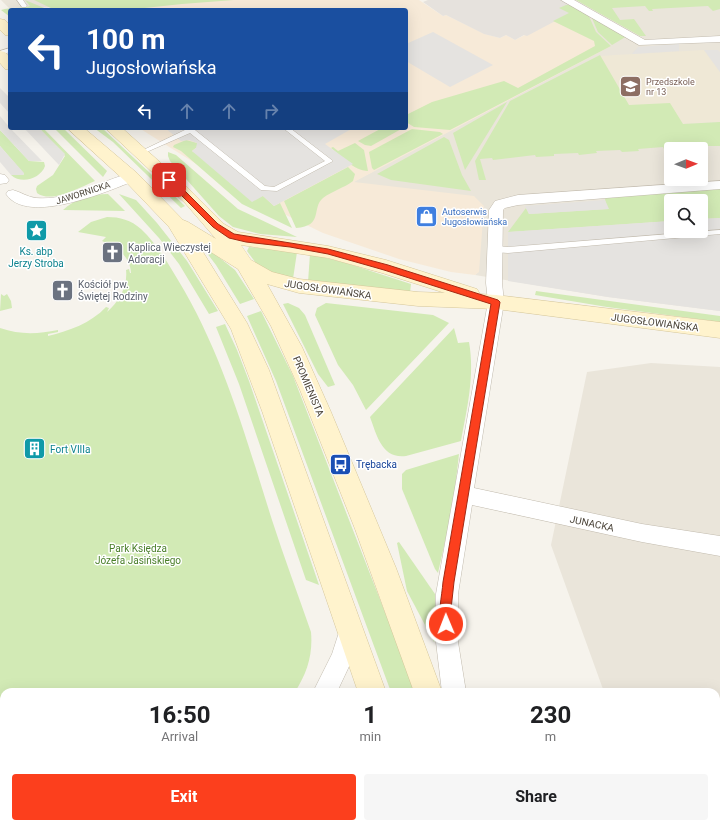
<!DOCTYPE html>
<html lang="en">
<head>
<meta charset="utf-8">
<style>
  body { margin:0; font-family:Roboto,sans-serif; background:#f6f6f6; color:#202124; height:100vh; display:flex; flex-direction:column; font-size:15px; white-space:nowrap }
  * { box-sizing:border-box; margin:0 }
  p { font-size:13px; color:#757577 }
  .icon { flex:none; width:22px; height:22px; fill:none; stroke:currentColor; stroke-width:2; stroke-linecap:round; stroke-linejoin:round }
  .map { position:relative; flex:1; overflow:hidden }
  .panel { position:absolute; left:0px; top:688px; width:720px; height:140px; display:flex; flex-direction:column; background:#fff; border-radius:12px 12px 0 0; box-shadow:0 4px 16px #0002 }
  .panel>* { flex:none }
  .banner { position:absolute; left:8px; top:8px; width:400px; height:122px; border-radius:4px; box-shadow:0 4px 16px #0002; background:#1a4fa0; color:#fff; overflow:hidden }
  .needle { width:26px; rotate:89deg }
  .tools { position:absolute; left:664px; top:142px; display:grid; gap:8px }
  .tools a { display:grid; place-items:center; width:44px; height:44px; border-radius:4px; background:#fff; box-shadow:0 4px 16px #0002; font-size:20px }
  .pin { position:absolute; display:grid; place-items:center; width:34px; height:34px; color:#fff; margin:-17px; border-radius:8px; box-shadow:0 2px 6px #0006 }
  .me { position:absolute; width:44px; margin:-22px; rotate:359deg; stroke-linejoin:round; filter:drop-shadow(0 0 3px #0008) }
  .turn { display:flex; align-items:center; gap:14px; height:84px; padding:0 12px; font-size:18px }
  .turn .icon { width:52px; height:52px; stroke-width:2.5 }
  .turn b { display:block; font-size:28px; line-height:34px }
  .lanes { display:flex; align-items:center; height:38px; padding:0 12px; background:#0003; justify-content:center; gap:20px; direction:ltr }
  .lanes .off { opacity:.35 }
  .eta { display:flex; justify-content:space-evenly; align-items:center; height:68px; text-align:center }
  .eta b { font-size:24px; font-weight:700; line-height:28px }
  .action { display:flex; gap:8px; margin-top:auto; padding:8px 12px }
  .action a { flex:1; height:46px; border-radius:4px; background:#fc3f1d; color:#fff; font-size:16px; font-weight:700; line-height:46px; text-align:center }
  .action a+a { background:#f6f6f6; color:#202124 }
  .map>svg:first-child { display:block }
</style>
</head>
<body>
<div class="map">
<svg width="720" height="828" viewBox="0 0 720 828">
  <rect width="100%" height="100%" fill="#f6f3ec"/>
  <g fill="#eae5da" fill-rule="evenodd">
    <polygon points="1,0 200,0 32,8 30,6 16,10 11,10"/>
    <path d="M560,0H720V311L608,297L475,275L479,271L353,182L610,46L605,41L558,18L572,5ZM671,149H701V179H671ZM671,201H701V231H671Z"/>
    <polygon points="651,363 720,367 720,828 213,828 217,824 716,824 716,692 604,692 551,545 587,372"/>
  </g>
  <polygon fill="#f7ead8" points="200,0 419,0 443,16 446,15 485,34 500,38 506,35 515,40 558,18 611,46 354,182 474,196 484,206 479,272 475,275 451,272 399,259 323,233 286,215 198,165 139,128 406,128 406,10 16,10"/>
  <polygon fill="#e6e2dd" points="428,0 560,0 578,9 527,36 524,35 515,40 506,35 500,38 484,34 446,15 443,16 423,2"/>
  <polygon fill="#efe8d6" points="704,50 720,72 720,122 560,130 598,56"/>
  <g fill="#d2eab5">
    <path d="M25,0L49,10H10V17L1,10C12,7 20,9 30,6Z"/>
    <polygon points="34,0 234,0 182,4 126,10 55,10"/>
    <polygon points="576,0 720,0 720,9 713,11 708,6 652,9 653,11 649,11 645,6 612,8 620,20 634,19 646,36 640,36"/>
    <polygon points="566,5 572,5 588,14 596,32 611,46 450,130 414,127 406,122 406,115 432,102 504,81 518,88 595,46 594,41 553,21 569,13 559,8"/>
    <polygon points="591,16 627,36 612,45 598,32"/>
    <polygon points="600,55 629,105 670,103 683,124 720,122 720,146 706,146 704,144 681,146 682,148 664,149 663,147 638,149 639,151 622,152 620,150 596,151 597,153 579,155 578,153 554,154 554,156 536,157 535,155 493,160 492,158 480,159 486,180 479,180 475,161 510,101"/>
    <polygon points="507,102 465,170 453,133"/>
    <path d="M39,128H43L95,181C80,187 52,204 37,193L36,189L37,186L53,175L65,156Z"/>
    <polygon points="54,128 63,128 107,171 103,177"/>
    <polygon points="94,128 102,128 185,206 181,208 113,142"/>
    <polygon points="382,128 403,128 371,146 365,145 358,141"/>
    <polygon points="412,129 440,132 443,134 374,170 372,168 369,152"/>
    <path d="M0,130L29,161L44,162L45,166C41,178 22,185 11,175H23L24,174L0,146Z"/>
    <polygon points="444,137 449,140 462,175 471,191 391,180 377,174"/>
    <polygon points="186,140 197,143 197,147 192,151 263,196 274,206 280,203 292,228 242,204 181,151 173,147 174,145"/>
    <path d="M355,143L364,150L368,171C354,171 341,156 331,148L333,147L338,151Z"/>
    <polygon points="168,152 176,155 238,209 297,237 260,234 233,227 219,216 170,161 168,156"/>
    <path d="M348,167L355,174L353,181C344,188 332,191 323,198C311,208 324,226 296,228L284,201Z"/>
    <polygon points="720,188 720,218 701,219 701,201 671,201 671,221 508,232 526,208 529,214 608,209 605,200 606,195"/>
    <path d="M108,194L125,211L63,210C74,199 93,194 108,194Z"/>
    <polygon points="119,194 136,200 157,223 187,261 218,311 209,314 179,264 159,238"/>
    <path d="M107,217C120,217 131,220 141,229C156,243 168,263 178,280C223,354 246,438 272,520C284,557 298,595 311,632C313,655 307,673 295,692H4V824H172L168,828H0V328C20,335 38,334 58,330V332L48,334V336C69,331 91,323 106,307L109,308L107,312C119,302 128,286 126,270L129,269L130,273H131C130,256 117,247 102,241L106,237L78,232L91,222Z"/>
    <polygon points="197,240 235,270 254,299 240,304 216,265"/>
    <polygon points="249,247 297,252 293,279 279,276 258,266 247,251"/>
    <polygon points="310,254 346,263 411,284 410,293 308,282"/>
    <polygon points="536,291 720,316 720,322 607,307 535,295"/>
    <polygon points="1,294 4,296 7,294 11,301 12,308 0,311"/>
    <polygon points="288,303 299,308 305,315 335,385 328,387 318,374 283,304"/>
    <polygon points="326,303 433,315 449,323 366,410 353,385 338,365 315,315 317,308"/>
    <polygon points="261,311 293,376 416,692 391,692 276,381 247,316"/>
    <polygon points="225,324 237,350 249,381 319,585 306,580 239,384 216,327"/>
    <path d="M454,328L458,343L469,342C475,376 467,408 461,441L406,456C382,459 377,436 370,417Z"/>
    <polygon points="459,454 453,506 438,573 435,569 402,489 402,474 406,470"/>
    <polygon points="399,542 435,594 436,639 434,642 407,591 397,543"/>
  </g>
  <g fill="#e5e3e0">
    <polygon points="433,32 493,65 450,87 406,61 406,44"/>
    <polygon points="679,44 679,51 632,54 638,47"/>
    <polygon points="704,50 718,50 720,52 720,72"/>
    <polygon points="0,88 10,98 10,114 0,103"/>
    <polygon points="0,116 10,128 42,161 29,161 0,130"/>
    <polygon points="24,128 39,128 65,154 59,165"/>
    <polygon points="165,128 353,128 325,144 353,164 274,206 263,196 252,202 192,151 196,148 197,143 189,140 181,141"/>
    <polygon points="0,146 24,173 23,175 11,175 0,162"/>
    <polygon points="605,200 609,209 529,214 525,206"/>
    <polygon points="720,218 720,311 608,297 508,281 508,232 671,221 671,231 701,231 701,219"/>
  </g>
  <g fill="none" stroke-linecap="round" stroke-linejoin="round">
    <defs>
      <g id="lane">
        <polygon points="17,0 23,0 27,6 26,7 22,7"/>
        <polygon points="10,48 10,52 0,55 0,51"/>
        <polygon points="186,128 198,128 195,130 265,186 274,187 325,161 283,128 290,128 333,161 277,191 261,190 190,133 142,154 138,154 137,153 187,129"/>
        <polygon points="720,230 720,234 508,253 495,252 491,249 495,246 508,247"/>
      </g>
      <g id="street">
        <polygon points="561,0 574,0 645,40 720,36 720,42 639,45"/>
        <path d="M131,173L136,174L138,177L136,180C109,191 27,226 6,194L8,191L13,190C21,192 27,197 36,198C69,201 100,181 131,173Z"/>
        <polygon points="0,174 5,175 9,180 7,183 0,184"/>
        <polygon points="720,181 720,189 518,205 505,208 503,210 502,283 504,302 474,488 642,524 720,536 720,556 642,542 472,505 458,594 458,642 466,692 442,692 436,642 436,594 488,302 486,283 489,210 495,201 518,195"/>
        <polygon points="350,620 358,623 361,631 353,658 337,692 313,692 332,654 342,623"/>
        <polygon points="720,797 720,824 716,826 714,825 712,828 683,828 685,824 716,824 716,799"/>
        <polygon points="203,824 231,824 229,828 201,828"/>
        <polygon points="296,824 335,824 337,828 298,828"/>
      </g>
      <g id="secondary">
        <polygon points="0,19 5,20 10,25 10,36 5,35 0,30"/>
        <polygon points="0,51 5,52 10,58 10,70 5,69 0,63"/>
        <path d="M67,128H84L137,173L183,220L188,222L216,239L185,203L105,128H122L181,181L224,224L238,232L328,246L386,260L477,289L480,294L496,295L720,322V338L496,309L418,306L299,293L267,284L302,347L331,412L396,568L442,692H414L355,529L300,390L271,326L238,269L198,244L247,323L269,370L386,692H358L262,411L231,329L169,227L125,181ZM241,245L328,258L382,273L445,293L418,292L299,279L272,272L251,260Z"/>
        <polygon points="420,824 453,824 455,828 422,828"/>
        <polygon points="468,824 500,824 502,828 470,828"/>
      </g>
    </defs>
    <use href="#lane" stroke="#c2bbae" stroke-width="1"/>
    <use href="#street" stroke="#c2bbae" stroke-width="1"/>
    <use href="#secondary" stroke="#d6c79b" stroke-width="1"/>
    <use href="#lane" fill="#fff" fill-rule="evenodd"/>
    <use href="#street" fill="#fff" fill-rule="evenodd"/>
    <use href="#secondary" fill="#fff3cd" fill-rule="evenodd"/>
  </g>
  <path fill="#fc3f1d" stroke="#a42913" d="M167,178H172L218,224L234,234L328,249L388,265L498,300L500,302L454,582L451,609L452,624L450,628L446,630L442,628C437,615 442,596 443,582L491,304L384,270L328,254L290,247L246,242L229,238L213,227L167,181Z"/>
  <defs>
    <symbol id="school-square" viewBox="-11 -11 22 22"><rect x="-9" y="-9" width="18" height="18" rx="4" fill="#8d6e63" stroke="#fff"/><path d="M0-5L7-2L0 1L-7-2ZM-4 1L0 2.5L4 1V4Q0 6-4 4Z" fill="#fff"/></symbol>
    <symbol id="shop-square" viewBox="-11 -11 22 22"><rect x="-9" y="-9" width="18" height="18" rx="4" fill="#3f7fe0" stroke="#fff"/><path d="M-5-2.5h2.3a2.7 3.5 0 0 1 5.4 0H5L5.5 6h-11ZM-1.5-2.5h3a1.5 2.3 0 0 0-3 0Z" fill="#fff"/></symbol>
    <symbol id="sight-square" viewBox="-11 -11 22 22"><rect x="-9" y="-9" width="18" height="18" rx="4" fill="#0f9aa8" stroke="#fff"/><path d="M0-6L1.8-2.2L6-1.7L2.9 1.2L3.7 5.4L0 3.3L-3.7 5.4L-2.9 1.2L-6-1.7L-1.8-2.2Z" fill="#fff"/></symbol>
    <symbol id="church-square" viewBox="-11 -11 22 22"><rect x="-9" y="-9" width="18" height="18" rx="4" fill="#6b7280" stroke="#fff"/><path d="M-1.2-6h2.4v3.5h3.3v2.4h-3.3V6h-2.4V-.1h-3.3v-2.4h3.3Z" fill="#fff"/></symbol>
    <symbol id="building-square" viewBox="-11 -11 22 22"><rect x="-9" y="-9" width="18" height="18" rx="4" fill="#0f9aa8" stroke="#fff"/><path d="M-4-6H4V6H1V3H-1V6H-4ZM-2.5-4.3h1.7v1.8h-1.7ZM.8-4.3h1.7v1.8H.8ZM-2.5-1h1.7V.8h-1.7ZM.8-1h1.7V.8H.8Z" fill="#fff"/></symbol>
    <symbol id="bus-square" viewBox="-11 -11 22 22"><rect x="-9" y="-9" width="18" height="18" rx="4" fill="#1a4fb4" stroke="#fff"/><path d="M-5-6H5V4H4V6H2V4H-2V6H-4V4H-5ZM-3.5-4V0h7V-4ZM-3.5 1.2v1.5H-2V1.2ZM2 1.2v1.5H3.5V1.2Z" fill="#fff"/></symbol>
  </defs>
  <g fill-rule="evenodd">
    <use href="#school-square" x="618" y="74" width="25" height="25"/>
    <use href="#shop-square" x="414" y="204" width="25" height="25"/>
    <use href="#sight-square" x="24" y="218" width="25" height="25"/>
    <use href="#church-square" x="100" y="240" width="25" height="25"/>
    <use href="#church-square" x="50" y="278" width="25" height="25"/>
    <use href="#building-square" x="22" y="436" width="25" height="25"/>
    <use href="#bus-square" x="328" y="452" width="25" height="25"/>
  </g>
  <g text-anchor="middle" stroke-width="3" stroke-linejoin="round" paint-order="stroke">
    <g font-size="9" fill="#785e54" stroke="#fff" text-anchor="start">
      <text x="646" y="85">Przedszkole<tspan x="646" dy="10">nr 13</tspan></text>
    </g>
    <g font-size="9" fill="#4b4439" stroke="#fff">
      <text transform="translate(83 193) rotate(-18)" y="3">JAWORNICKA</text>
    </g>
    <g font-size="9" fill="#366cbe" stroke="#fff" text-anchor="start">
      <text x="442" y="215">Autoserwis<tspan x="442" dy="10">Jugosłowiańska</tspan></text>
    </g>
    <g font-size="10" fill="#5b616d" stroke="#fff" text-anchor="start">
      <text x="128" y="251">Kaplica Wieczystej<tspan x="128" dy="12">Adoracji</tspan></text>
      <text x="78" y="288">Kościół pw.<tspan x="78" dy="12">Świętej Rodziny</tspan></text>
    </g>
    <g font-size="10" fill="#0d838f" stroke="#fff">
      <text x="36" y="255">Ks. abp<tspan x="36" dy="12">Jerzy Stroba</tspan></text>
      <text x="50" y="453" text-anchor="start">Fort VIIIa</text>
    </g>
    <g font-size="10" fill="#4b4439" stroke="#fff">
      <text transform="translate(328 289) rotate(8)" y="4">JUGOSŁOWIAŃSKA</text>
      <text transform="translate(655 322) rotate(7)" y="4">JUGOSŁOWIAŃSKA</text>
      <text transform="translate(309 386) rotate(67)" y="4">PROMIENISTA</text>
      <text transform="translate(592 523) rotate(12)" y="4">JUNACKA</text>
    </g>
    <g font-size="10" fill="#164399" stroke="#fff" text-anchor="start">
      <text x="356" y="468">Trębacka</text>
    </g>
    <g font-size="10" fill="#4a7f2a" stroke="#fff">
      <text x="138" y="552">Park Księdza<tspan x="138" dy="12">Józefa Jasińskiego</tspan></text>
    </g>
  </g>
</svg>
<div class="tools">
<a><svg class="needle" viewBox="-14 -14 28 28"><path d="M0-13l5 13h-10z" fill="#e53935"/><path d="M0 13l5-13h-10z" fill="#757577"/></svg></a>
<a><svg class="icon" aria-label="search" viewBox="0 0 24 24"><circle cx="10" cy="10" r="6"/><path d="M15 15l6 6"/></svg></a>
</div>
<div class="pin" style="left:169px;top:180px;background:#d93025"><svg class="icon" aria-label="arrive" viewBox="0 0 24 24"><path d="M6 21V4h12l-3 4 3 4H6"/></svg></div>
<svg class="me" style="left:446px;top:624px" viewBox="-20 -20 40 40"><circle r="17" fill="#fc3f1d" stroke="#fff" stroke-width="3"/><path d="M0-11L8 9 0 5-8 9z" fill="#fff"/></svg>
<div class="banner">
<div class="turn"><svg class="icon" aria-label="left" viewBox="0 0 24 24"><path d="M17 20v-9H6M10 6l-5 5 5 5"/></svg><div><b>100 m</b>Jugosłowiańska</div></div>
<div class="lanes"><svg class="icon" aria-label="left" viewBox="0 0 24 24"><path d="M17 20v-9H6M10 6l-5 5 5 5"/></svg><svg class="icon off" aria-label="ahead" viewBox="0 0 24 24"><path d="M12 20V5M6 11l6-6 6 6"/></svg><svg class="icon off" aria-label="ahead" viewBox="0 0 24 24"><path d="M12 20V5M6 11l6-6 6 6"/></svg><svg class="icon off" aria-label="right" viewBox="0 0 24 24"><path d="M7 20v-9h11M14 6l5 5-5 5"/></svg></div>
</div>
<section class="panel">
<div class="eta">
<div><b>16:50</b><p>Arrival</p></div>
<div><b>1</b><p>min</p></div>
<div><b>230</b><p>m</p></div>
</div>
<div class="action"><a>Exit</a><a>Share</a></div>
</section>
</div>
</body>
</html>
